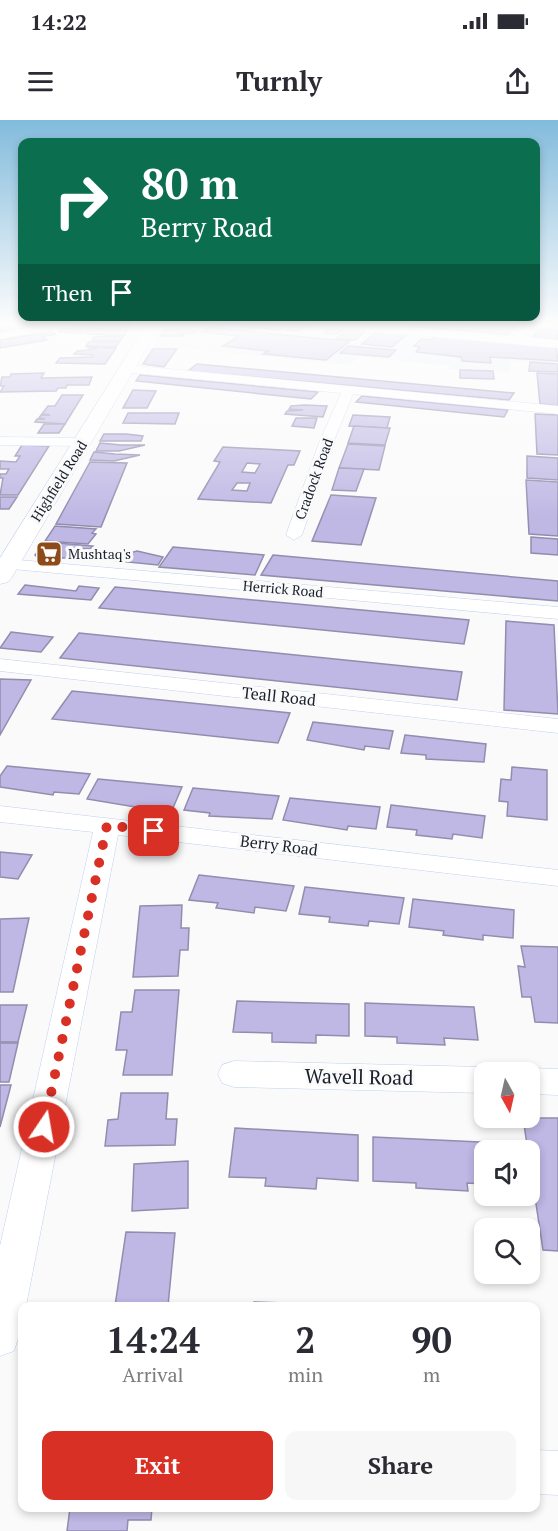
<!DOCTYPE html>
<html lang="en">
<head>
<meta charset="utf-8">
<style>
  body { margin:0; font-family:"PT Serif",serif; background:#f7f7f7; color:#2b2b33; height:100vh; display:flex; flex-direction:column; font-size:22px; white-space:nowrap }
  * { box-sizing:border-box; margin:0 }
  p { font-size:20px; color:#7c7c81 }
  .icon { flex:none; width:33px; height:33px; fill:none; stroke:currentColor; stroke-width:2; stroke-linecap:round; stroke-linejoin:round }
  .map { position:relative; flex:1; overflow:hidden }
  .side { position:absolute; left:18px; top:1182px; width:522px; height:210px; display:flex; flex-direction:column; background:#fff; border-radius:12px; box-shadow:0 3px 9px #0003 }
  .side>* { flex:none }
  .banner { position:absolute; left:18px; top:18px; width:522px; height:183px; border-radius:12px; box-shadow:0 3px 9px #0003; background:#0b6e4f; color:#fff; overflow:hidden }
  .needle { width:39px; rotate:172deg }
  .controls { position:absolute; left:474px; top:942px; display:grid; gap:12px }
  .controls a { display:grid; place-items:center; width:66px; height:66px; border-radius:12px; background:#fff; box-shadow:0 3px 9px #0003; font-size:30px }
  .pin { position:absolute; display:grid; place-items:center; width:51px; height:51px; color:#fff; margin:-26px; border-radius:12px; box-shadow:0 3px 9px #0006 }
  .me { position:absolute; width:66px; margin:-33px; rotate:12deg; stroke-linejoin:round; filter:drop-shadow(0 0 4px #0008) }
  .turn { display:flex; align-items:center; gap:21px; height:126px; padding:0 24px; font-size:27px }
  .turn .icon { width:78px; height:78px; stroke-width:2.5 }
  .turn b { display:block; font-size:42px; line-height:51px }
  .then { display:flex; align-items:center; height:57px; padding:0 24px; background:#0003; gap:12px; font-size:22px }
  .eta { display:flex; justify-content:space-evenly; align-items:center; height:102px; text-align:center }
  .eta b { font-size:36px; font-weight:700; line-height:42px }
  .cta { display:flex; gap:12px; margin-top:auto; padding:12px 24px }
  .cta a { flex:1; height:69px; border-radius:12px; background:#d93025; color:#fff; font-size:24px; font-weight:700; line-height:69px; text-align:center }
  .cta a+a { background:#f7f7f7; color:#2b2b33 }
  .status { display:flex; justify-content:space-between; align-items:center; height:42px; padding:0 30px; background:#fff; direction:ltr }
  .status svg { height:16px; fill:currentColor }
  header { display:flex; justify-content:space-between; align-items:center; height:78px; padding:0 24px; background:#fff; font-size:27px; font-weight:700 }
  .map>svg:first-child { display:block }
</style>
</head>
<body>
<div class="status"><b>14:22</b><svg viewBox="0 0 49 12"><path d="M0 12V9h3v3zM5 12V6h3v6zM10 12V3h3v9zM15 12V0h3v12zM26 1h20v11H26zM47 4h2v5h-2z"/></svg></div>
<header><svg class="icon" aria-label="menu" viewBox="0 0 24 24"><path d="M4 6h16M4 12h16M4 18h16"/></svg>Turnly<svg class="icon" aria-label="share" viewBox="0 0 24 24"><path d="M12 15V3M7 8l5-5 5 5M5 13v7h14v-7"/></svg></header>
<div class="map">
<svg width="558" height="1411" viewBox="0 0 558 1411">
  <rect width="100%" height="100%" fill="#fafafa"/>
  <g fill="#ebeff7">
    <polygon points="48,202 145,202 138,211 84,210 82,213 59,212 60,209"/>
    <polygon points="163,202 278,202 497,222 356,203 558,202 558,243 512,241 510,252 448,249 451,246 360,237 349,245 186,229 153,229"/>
  </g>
  <g fill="#bfb7e4" stroke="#928dae" stroke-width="1.5" fill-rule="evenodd">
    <polygon points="25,202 49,204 0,212 0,206"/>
    <polygon points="110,202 133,202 127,210 89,209 91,207 87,205"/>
    <polygon points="224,202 270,202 256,209 244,206 248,203 241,202 223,206 227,204 221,204"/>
    <polygon points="272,202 289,203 277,211 262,208"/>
    <polygon points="358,202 441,202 457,203 454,206 458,207 462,203 482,205 487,202 516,205 507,215"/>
    <polygon points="292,204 310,205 297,211 286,210"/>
    <polygon points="91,207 82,213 59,212 61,209"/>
    <polygon points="210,207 314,218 350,221 326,240 263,234 268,231 223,226 239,216 201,212"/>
    <polygon points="329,207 346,209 336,214 324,213"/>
    <polygon points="540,208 558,210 558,220 532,218"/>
    <polygon points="348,209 366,210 355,220 336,219"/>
    <polygon points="164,210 181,210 196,211 195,213 180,213 184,216 161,216"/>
    <polygon points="87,211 127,211 124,216 91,214 85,213"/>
    <polygon points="378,211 407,214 392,227 362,224"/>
    <polygon points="49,212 56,214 42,217 47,220 0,228 0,220"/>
    <polygon points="123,216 120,221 92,220 94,217"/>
    <polygon points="435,217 556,226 558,241 490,237 491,243 462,241 461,237 416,232 420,227 414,226 421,219 430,220"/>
    <polygon points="89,222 119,222 116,227 86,226"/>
    <polygon points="348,226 396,230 389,237 340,233"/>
    <polygon points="86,227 116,228 105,244 56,243 60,238 92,237 93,235 74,234 77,231 97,229"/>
    <polygon points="153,229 177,229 164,247 143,244"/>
    <polygon points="530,242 558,244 558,252 529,251"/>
    <polygon points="197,244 514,273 509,280 188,251"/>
    <polygon points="460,250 493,251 494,259 460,258"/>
    <polygon points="44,253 41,258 92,257 89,265 67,265 66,268 58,268 56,271 0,272 4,266 0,266 2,257 10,257 11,254"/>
    <polygon points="537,253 558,254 558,286 540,284"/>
    <polygon points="140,255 318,272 311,279 136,261"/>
    <polygon points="133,270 156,271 147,288 123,288"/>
    <polygon points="62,275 83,275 65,304 35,302 37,299 45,299 39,298 41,295 50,295 42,294 48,286 55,286"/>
    <polygon points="362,276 508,290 504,297 356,282"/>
    <polygon points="291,286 304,285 327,286 323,297 285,294 287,291 303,290 289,289"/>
    <polygon points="128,293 179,293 175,304 123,303"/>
    <polygon points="535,294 558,295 558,335 537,334"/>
    <polygon points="353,295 390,297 387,308 349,306"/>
    <polygon points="296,298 317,298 314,308 292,306"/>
    <polygon points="44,304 65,304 59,313 38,313"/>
    <polygon points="354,306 387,308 390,308 385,325 348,323"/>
    <polygon points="104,314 126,314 143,316 141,321 100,321"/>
    <polygon points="100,323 121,325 145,325 119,331 96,331"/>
    <polygon points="348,324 385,326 379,350 339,348"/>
    <polygon points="22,325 49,326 18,375 0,375 3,358 0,358 0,354 6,354 9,349 0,349 0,341 16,342 20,336 15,336"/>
    <path d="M223,327L300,331L294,345H288L271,383L198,379L220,342L214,341ZM247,343L260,344L255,353L242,352ZM237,363H250L247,371L232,370Z"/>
    <polygon points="94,332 115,334 140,335 114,341 90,340"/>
    <polygon points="527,336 558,338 558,360 527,358"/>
    <polygon points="90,342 127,343 101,407 56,404"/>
    <polygon points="339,348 364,349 356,371 332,370"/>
    <polygon points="526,360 558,362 558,416 529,414"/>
    <polygon points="331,375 376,378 361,425 312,421"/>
    <polygon points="0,377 17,377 9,389 0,389"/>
    <polygon points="55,406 96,409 92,413 96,414 88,424 45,421"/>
    <polygon points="531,417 558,419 558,435 531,433"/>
    <polygon points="46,422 93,426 90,429 69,428 67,430 88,432 85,435 89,435 87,438 38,438 35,435"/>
    <polygon points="173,427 264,435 255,455 159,447"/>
    <polygon points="137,431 163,437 158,445 107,440 113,433 126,434"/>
    <polygon points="273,435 558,461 558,481 261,455"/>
    <polygon points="25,465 76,471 79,466 99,468 91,480 18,474"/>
    <polygon points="115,467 469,500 464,524 99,488"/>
    <polygon points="506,501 554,505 558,594 504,590"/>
    <polygon points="11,512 53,517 41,532 0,528"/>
    <polygon points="79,513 462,552 457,580 60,538"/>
    <polygon points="0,559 31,560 0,615"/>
    <polygon points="72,571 290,593 278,623 52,599"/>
    <polygon points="313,602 393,611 389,629 365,626 364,630 307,620"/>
    <polygon points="405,615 486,624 484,642 426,639 426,635 401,633"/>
    <polygon points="7,646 90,654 79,674 54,672 53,675 0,667 0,656"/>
    <polygon points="512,647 547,650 547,700 507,696 508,682 499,681 501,659 511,660"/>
    <polygon points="98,659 182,667 173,688 149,686 147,689 87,679"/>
    <polygon points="193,668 279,676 272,699 209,696 210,693 184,690"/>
    <polygon points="290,678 380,687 376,709 348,706 347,710 283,700"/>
    <polygon points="391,685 485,696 482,718 453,714 452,719 416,715 417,710 387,707"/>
    <polygon points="0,732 32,735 18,759 0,757"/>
    <polygon points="199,755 294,766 286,791 255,787 254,793 216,788 218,783 189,780"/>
    <polygon points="305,767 404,778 399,804 369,801 368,806 329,802 330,797 299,794"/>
    <polygon points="413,779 514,790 513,818 483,815 483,820 443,815 444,811 409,807"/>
    <polygon points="182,785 181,808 189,808 188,830 180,830 178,856 133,857 140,786"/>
    <polygon points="29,798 13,872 0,872 0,799"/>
    <polygon points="521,826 558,827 558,903 535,902 531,877 522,877 518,846 525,847"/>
    <polygon points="135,870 179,870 172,955 123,955 127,930 116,930 121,892 132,892"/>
    <polygon points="237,881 349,884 349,916 316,915 316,923 272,922 272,913 233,912"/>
    <polygon points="365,883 474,887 478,920 444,918 445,925 397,923 397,917 365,916"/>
    <polygon points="0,885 27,885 18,922 0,922"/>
    <polygon points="0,923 18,923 9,962 0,962"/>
    <polygon points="0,965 11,965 0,1007"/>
    <polygon points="121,973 168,973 166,999 177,999 175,1025 105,1026 108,1000 118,999"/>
    <polygon points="523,998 558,998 558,1131 543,1130"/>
    <polygon points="235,1008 358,1015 358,1061 317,1058 316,1069 265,1066 266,1058 229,1057"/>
    <polygon points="373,1017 501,1023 502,1030 484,1030 484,1064 467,1063 468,1071 416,1068 416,1063 373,1061"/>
    <polygon points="188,1041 188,1088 132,1091 134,1044"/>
    <polygon points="126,1112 175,1113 168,1186 115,1186"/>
    <polygon points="254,1182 351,1185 351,1186 254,1186"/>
    <polygon points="70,1388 152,1388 151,1400 128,1400 127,1411 67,1411"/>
  </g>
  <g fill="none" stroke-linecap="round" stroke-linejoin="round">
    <defs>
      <g id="minor">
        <polygon points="65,202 87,202 0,219 0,213"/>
        <polygon points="527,202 537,202 521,222 513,222 512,220"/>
        <polygon points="128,245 558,286 558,294 353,274 333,323 302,415 294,420 286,415 319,323 341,273 124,252 122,249"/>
        <polygon points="0,317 83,318 90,322 83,326 0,325"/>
        <polygon points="7,439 558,487 558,499 1,448 1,440"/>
        <polygon points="0,539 558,599 558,613 0,551"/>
        <polygon points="0,686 558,750 558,766 118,715 26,1186 22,1186 22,1206 14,1231 0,1236 0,1126 93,712 0,702"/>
        <polygon points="234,941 484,947 497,952 484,952 484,973 234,967 222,963 218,954 222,945"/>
        <polygon points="530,948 558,949 558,975 530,974 530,952 518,952"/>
        <polygon points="536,1330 558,1331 558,1375 536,1374"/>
      </g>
      <polygon id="tertiary" points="302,202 353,202 558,220 558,228 309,206"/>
      <polygon id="secondary" points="148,202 162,202 12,457 8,462 0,464 0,438"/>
    </defs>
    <use href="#minor" stroke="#bed0f0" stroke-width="1"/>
    <use href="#tertiary" stroke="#bed0f0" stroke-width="1"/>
    <use href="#secondary" stroke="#bed0f0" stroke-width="1"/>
    <use href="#minor" fill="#fff" fill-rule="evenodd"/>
    <use href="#tertiary" fill="#fff" fill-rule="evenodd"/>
    <use href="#secondary" fill="#fff" fill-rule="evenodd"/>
  </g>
  <linearGradient id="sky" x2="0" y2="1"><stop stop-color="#82bbdc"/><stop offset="0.51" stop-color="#fdfdfd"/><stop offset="1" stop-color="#fdfdfd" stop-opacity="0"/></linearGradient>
  <rect width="558" height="399" fill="url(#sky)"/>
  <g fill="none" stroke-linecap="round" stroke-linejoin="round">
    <polyline stroke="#d93025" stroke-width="10" stroke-dasharray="0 18" points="44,1007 107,705 154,711"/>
  </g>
  <defs>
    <symbol id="supermarket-square" viewBox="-11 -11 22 22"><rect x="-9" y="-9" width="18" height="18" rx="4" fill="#8d4b19" stroke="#fafafa"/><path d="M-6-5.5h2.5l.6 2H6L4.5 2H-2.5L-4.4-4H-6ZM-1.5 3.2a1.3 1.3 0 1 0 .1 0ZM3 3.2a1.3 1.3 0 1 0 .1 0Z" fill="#fff"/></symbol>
  </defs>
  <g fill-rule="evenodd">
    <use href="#supermarket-square" x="34" y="419" width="30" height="30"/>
  </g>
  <g text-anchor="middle" stroke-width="6" stroke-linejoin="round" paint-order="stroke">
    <g font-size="14" fill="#19202c" stroke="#fafafa">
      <text transform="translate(314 359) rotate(-70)" y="5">Cradock Road</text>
      <text transform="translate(59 361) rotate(-58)" y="5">Highfield Road</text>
      <text transform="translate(283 469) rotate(5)" y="5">Herrick Road</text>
    </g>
    <g font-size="14" fill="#19202c" stroke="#fafafa" text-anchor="start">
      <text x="68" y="439">Mushtaq's</text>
    </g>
    <g font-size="16" fill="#19202c" stroke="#fafafa">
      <text transform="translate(279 576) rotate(6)" y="6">Teall Road</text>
      <text transform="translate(279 725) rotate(7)" y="6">Berry Road</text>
    </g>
    <g font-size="20" fill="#19202c" stroke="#fafafa">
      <text transform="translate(359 957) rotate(1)" y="7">Wavell Road</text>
    </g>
  </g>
</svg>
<div class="controls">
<a><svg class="needle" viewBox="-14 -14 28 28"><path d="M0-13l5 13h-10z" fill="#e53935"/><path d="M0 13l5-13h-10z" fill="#7c7c81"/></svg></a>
<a><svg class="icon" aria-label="sound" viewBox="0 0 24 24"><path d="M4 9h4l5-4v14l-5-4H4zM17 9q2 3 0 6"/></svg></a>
<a><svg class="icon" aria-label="search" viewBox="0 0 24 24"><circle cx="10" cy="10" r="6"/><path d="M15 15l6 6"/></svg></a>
</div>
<div class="pin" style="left:154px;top:711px;background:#d93025"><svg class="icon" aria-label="arrive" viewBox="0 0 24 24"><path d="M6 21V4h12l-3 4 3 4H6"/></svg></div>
<svg class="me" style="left:44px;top:1007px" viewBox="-20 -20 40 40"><circle r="17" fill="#d93025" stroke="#fff" stroke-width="3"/><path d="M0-11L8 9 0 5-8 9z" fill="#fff"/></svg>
<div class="banner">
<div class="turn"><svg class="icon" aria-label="right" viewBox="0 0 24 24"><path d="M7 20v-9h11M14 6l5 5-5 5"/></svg><div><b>80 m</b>Berry Road</div></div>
<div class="then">Then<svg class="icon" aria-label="arrive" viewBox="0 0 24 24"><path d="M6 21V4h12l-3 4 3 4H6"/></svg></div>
</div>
<section class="side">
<div class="eta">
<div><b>14:24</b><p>Arrival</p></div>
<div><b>2</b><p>min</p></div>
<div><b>90</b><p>m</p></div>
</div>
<div class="cta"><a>Exit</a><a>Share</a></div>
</section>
</div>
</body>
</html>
